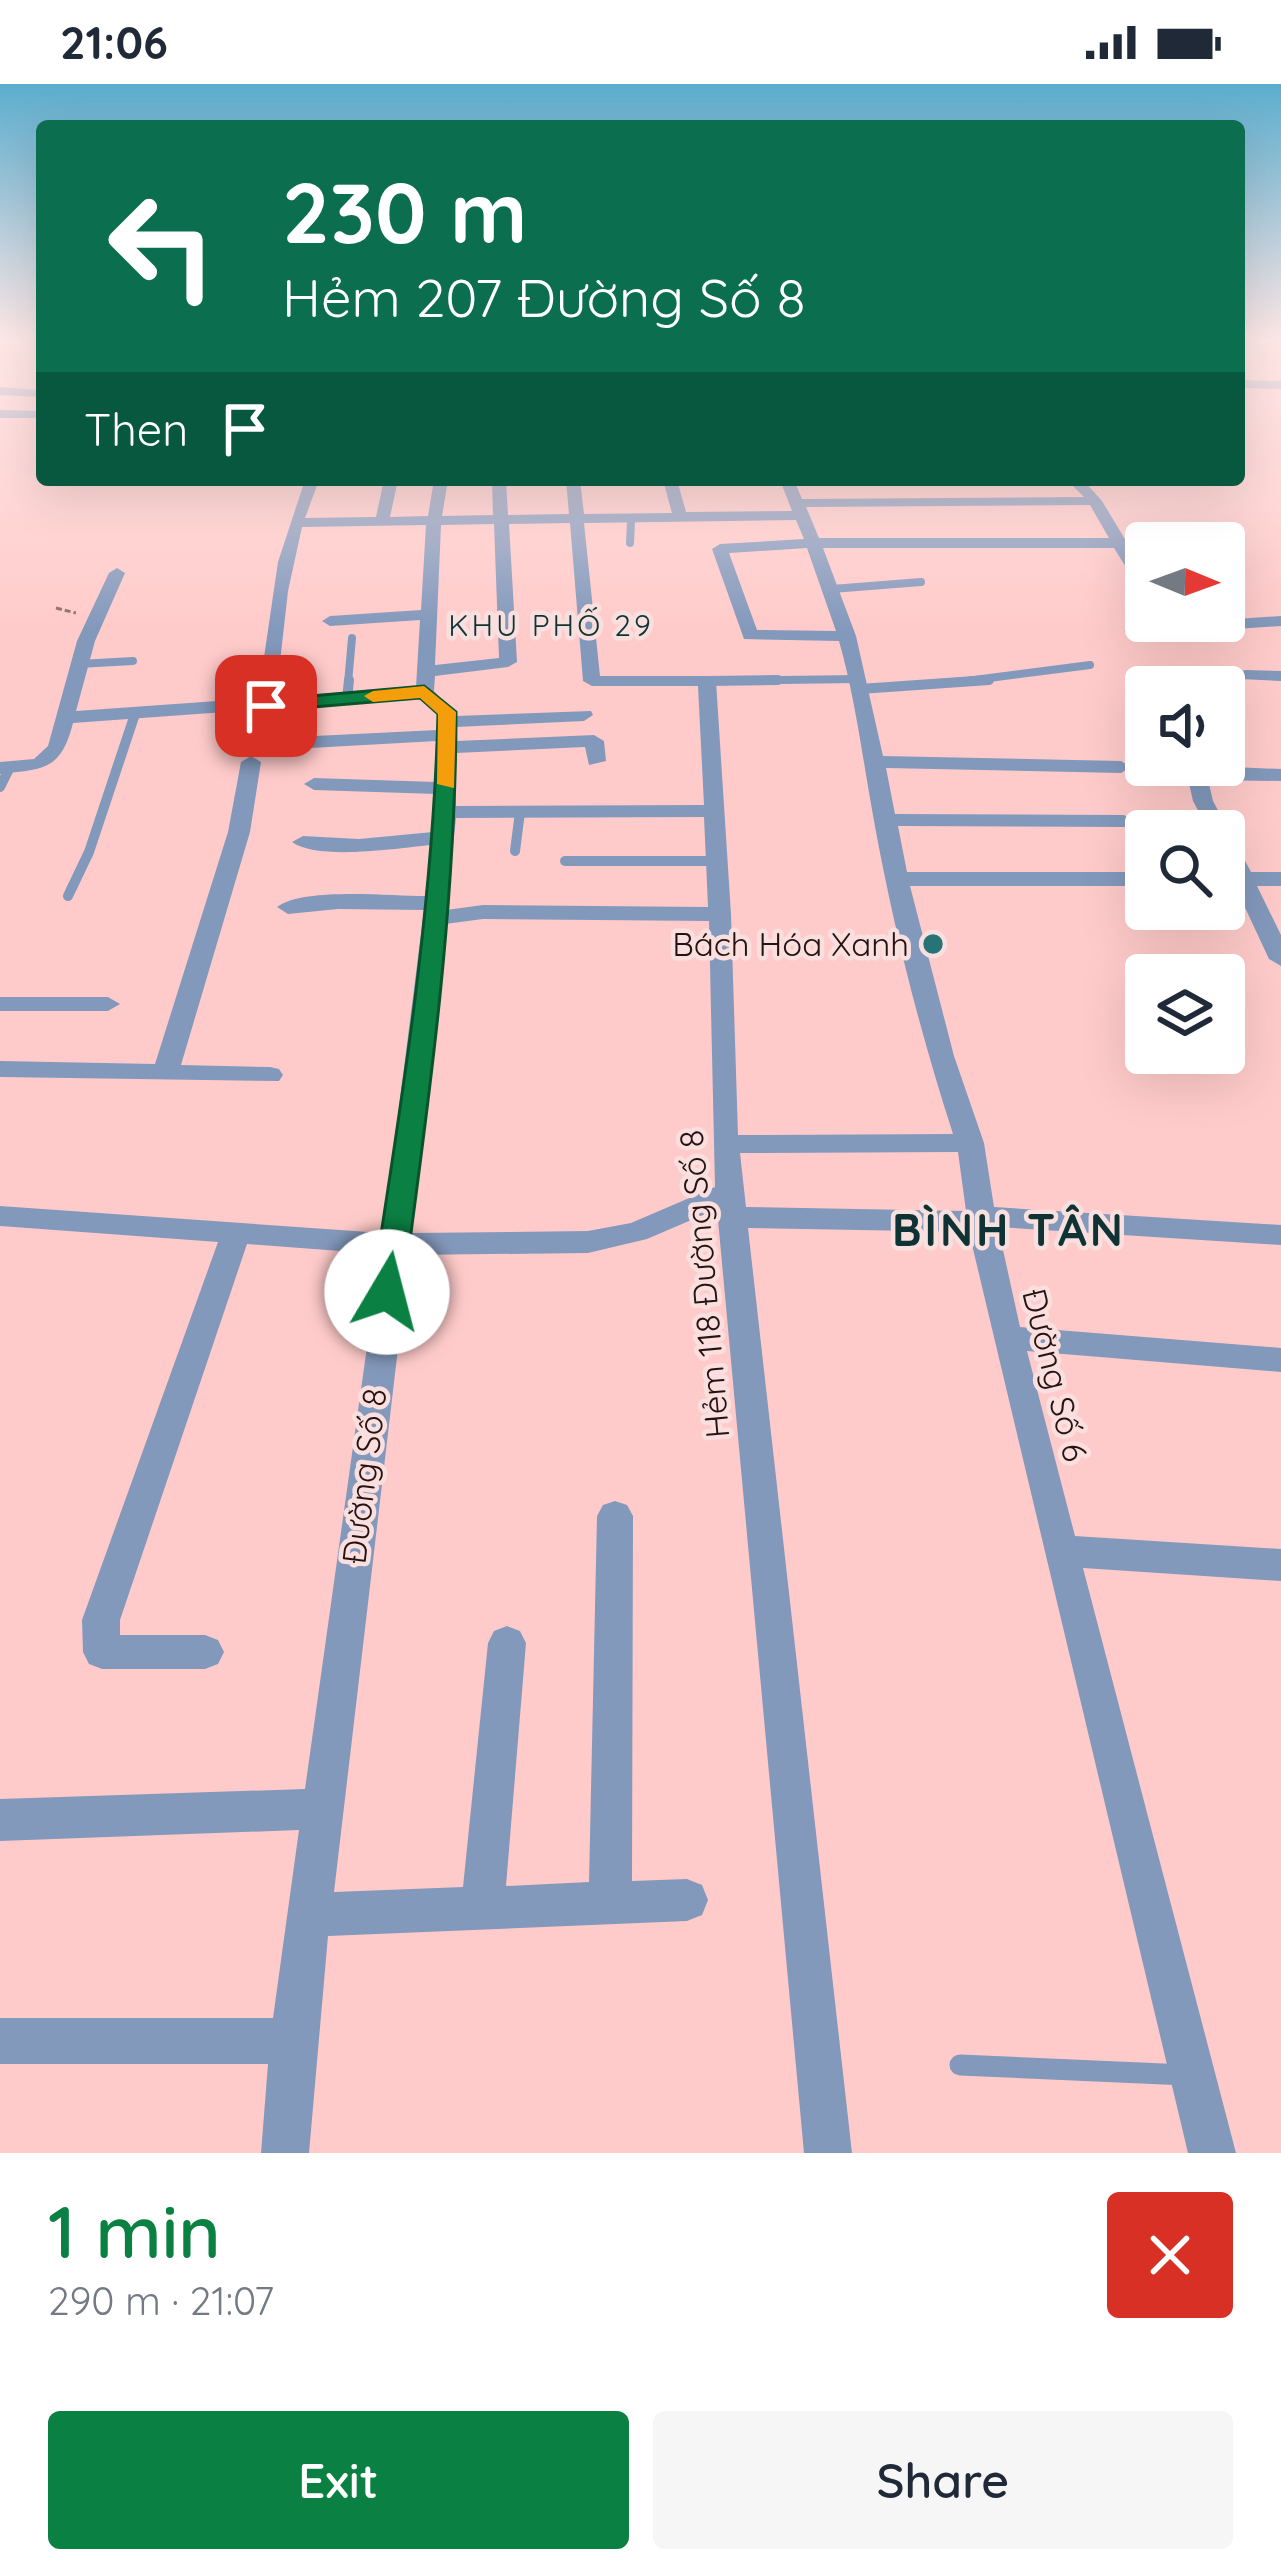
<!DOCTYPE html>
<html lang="en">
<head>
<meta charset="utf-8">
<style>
  body { margin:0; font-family:Quicksand,sans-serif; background:#f6f6f7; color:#1f2937; height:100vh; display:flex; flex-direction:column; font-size:45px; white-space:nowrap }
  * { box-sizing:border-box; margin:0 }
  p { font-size:39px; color:#747a83 }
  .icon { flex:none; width:66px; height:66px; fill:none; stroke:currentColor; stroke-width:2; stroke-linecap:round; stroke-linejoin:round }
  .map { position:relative; height:2069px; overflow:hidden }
  .drawer { display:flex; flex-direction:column; background:#fff; flex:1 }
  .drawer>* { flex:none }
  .banner { position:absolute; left:36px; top:36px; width:1209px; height:366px; border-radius:12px; box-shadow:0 12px 48px #0002; background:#0b6e4f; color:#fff; overflow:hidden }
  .needle { width:78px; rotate:91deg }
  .tools { position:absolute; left:1125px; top:438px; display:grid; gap:24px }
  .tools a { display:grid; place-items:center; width:120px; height:120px; border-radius:12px; background:#fff; box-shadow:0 12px 48px #0002; font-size:60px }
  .pin { position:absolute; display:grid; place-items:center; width:102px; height:102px; color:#fff; margin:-51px; border-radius:24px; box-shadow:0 6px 18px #0006 }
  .me { position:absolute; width:132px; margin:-66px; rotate:8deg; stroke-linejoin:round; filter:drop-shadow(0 0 9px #0008) }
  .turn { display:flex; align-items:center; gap:42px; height:252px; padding:0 48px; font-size:54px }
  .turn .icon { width:156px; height:156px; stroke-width:2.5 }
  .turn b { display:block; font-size:84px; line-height:102px }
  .then { display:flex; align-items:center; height:114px; padding:0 48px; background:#0003; gap:24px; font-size:45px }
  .round { display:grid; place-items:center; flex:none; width:126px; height:126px; border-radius:12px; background:#f6f6f7 }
  .head { display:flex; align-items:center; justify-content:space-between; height:204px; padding:0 48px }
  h1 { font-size:72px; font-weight:600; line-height:90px; color:#0b8043 }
  .action { display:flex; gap:24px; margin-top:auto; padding:24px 48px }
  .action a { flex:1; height:138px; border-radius:12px; background:#0b8043; color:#fff; font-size:48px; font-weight:600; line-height:138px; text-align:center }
  .action a+a { background:#f6f6f7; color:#1f2937 }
  .status { display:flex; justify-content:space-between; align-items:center; height:84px; padding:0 60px; background:#fff; direction:ltr }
  .status svg { height:33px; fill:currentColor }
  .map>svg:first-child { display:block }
</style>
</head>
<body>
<div class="status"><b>21:06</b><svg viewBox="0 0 49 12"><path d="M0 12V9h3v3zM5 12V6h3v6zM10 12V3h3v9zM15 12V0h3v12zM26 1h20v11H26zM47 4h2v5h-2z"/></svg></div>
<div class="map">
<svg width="1281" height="2069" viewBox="0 0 1281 2069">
  <rect width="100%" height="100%" fill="#ffcbca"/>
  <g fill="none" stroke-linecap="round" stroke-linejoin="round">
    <polyline stroke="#926d6c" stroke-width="3" stroke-dasharray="6 3" stroke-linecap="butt" points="56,524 76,529"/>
    <g stroke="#8399bc" stroke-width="8">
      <polyline points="630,459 631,437"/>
      <polyline points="832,505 921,498"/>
      <polyline points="79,580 133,577"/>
      <polyline points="707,597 859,595"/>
      <polyline points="348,599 352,554"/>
      <polyline points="951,599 1090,581"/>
    </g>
    <g stroke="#8399bc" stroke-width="10">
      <polyline points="707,597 778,596"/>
      <polyline points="860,605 989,596"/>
      <polyline points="347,615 349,596"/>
      <polyline points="0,703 10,683"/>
      <polyline points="515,767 520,728"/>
      <polyline points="565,777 717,777"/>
      <polyline points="68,812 89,768 135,630"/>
    </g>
    <polyline stroke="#8399bc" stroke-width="21" points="960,1981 1186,1991"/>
    <g fill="#8399bc" fill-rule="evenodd">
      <polygon points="1272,254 1281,254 1281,262"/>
      <polygon points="1239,296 1281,297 1281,305 1239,304"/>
      <polygon points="0,303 38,306 42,313 0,311"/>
      <polygon points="0,326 40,327 42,334 0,334"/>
      <path d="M305,396H319L305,434L376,433L384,396H398L390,433L428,432L434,396H448L442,432L493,431L492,396H506L508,431L569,430L566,396H580L584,430L672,429L663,396H677L686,428L792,427L780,396H794L802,415L1084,413L1067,396H1083L1102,417L1146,490L1132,493L1114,464H823L856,552L883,672L1121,677L1131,683L1121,689L886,684L895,730L1124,731L1134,737L1124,743L898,742L907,788H1146V802H910L954,972L984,1059L994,1123L1281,1141V1161L998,1143L1020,1243L1281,1264V1288L1027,1267L1075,1452L1281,1465V1497L1083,1484L1236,2069H1188L969,1148L748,1144L852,2069H804L717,1125L647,1155L588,1169L409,1171L334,1808L463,1803L488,1559L494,1547L507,1542L520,1547L526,1559L506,1802L589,1798L597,1432L603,1421L615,1417L627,1421L633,1432L632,1797L687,1795L702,1801L708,1816L702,1831L687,1837L328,1852L309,2069H261L268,1980H0V1934H273L299,1746L0,1757V1715L305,1705L380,1170L247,1160L120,1536V1551H205L218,1556L224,1568L218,1580L205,1585H102L89,1580L83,1568L82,1536L218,1158L0,1142V1122L383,1149L424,826L338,825L288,830L277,823C303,803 390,812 425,812L432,761C398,764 318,777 292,758L303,752L359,755L433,748L436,710L314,706L304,700L314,694L436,698L437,657L274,666L264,660L274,654L437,646L438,629L421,614L73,639C61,686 45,685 0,690V678L34,675L48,662L77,557L109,489L117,484L125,489L95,557L76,627L258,614L278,478ZM1090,421L1109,454H819L806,423ZM796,436L804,455L720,460L712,465L744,555L839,557C856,617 863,678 874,737C893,842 920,948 953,1050L738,1051L731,830L716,597L707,592H600L584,439ZM570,439L583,597L592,602H698L704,721L456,722V669L585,663L589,681L606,677L604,657L594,651L456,657V643L584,637L593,631L591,627L456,632L434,607L435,592L508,583L517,578L509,440ZM494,440L499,574L435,581L441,441ZM426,441L421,526L330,532L322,537L330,542L420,536L416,603L276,613L288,507L302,443ZM807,464L836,547L757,546L729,469ZM704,733L708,823L483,821L446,826L456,734ZM483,835L709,837L715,1103L631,1139L588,1147L412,1149L445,840ZM958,1068L966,1127L746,1123L740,1069Z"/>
      <polygon points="1281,532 1281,542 1133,552 1124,547 1133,542"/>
      <polygon points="1246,586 1281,587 1281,597 1240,595 1240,587"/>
      <polygon points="251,672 261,678 250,748 181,981 270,983 279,985 283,991 279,997 0,993 0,977 155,980 228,748 241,678"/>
      <polygon points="1185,681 1281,685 1281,697 1208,696 1213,717 1251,788 1281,788 1281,802 1257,802 1281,851 1281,882 1269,875 1235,802 1224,801 1224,789 1229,788 1224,778 1224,747 1209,747 1193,717"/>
      <polygon points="0,913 108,913 120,920 108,927 0,927"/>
    </g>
  </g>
  <linearGradient id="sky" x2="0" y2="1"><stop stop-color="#5badce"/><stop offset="0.47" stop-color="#ffe8e7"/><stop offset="1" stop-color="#ffe8e7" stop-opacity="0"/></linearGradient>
  <rect width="1281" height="544" fill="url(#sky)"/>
  <path fill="#0b8043" stroke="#07532c" stroke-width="3" d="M424,602L456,628C456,822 429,1016 403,1208L398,1216H376L372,1208C402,1017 433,823 438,630L420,614L266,627L256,622L266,616Z"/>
  <polygon fill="#f59e0b" points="424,602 456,628 454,704 437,700 438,630 420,614 373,618 364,612 373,607"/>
  <circle fill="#287376" stroke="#fadfdf" stroke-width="4.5" cx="933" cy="860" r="12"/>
  <g text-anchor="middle" stroke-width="9" stroke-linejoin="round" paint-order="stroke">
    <g font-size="30" letter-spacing="3" fill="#0f3334" stroke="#fadfdf">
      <text x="551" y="552">KHU PHỐ 29</text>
    </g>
    <g font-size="33" fill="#271111" stroke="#fadfdf" text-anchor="end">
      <text x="909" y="872">Bách Hóa Xanh</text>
    </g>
    <g font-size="33" fill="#271111" stroke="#fadfdf">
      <text transform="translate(704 1200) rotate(-95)" y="12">Hẻm 118 Đường Số 8</text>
      <text transform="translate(1055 1291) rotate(76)" y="12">Đường Số 6</text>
      <text transform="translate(364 1392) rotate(-83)" y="12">Đường Số 8</text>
    </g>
    <g font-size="45" font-weight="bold" letter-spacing="3" fill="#0f3334" stroke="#fadfdf">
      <text x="1009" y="1162">BÌNH TÂN</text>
    </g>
  </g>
</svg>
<div class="tools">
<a><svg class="needle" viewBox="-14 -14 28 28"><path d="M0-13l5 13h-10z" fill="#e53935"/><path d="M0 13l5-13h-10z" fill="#747a83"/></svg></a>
<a><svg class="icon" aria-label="sound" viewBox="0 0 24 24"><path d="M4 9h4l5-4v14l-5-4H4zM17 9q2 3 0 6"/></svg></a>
<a><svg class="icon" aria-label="search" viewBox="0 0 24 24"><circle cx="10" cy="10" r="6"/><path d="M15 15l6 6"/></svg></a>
<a><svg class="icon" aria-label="layers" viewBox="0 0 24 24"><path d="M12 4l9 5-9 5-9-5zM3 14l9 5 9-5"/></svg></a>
</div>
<div class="pin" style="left:266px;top:622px;background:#d93025"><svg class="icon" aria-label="arrive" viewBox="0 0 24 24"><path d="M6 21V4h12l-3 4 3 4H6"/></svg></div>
<svg class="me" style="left:387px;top:1208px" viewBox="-20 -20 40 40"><circle r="19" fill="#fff"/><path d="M0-13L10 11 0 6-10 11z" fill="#0b8043"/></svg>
<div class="banner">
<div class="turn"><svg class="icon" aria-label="left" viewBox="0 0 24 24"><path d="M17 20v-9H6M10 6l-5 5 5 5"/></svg><div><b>230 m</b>Hẻm 207 Đường Số 8</div></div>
<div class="then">Then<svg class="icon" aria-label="arrive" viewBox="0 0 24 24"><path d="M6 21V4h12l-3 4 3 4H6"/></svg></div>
</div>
</div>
<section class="drawer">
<div class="head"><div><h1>1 min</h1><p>290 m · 21:07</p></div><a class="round" style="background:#d93025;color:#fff"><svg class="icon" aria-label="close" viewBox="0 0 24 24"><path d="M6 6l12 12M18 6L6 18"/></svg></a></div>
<div class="action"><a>Exit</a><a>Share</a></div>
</section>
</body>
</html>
